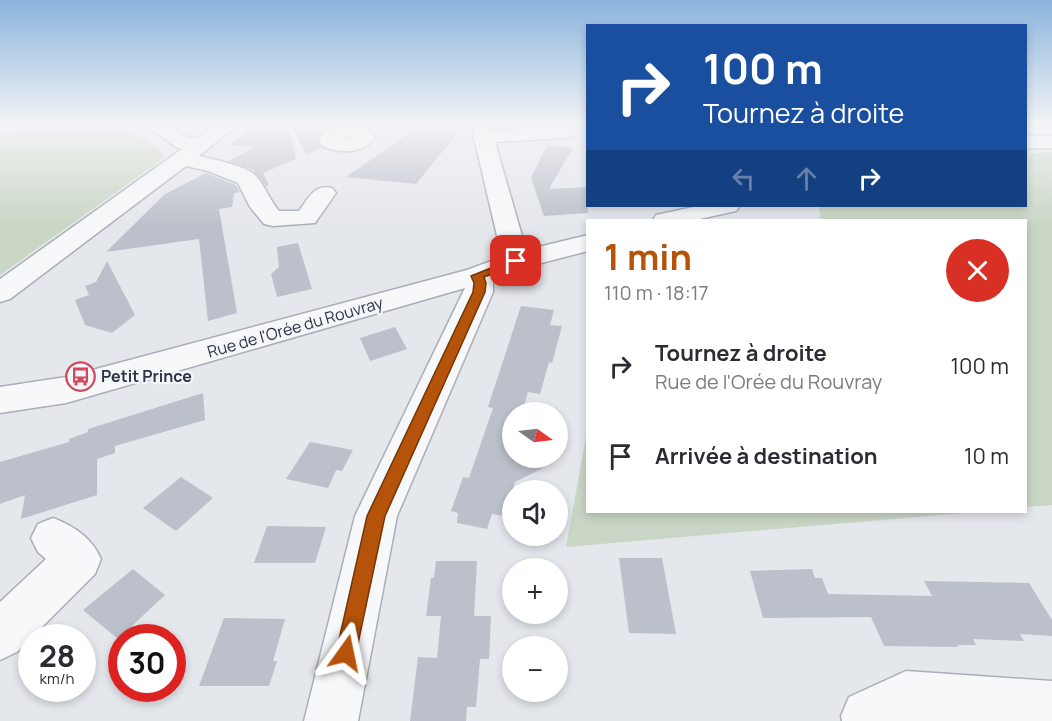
<!DOCTYPE html>
<html lang="fr">
<head>
<meta charset="utf-8">
<style>
  body { margin:0; font-family:Manrope,sans-serif; background:#f7f7f7; color:#2b2b33; height:100vh; display:flex; flex-direction:column; font-size:22px; white-space:nowrap }
  * { box-sizing:border-box; margin:0 }
  p { font-size:20px; color:#7c7c81 }
  .icon { flex:none; width:33px; height:33px; fill:none; stroke:currentColor; stroke-width:2; stroke-linecap:round; stroke-linejoin:round }
  .map { position:relative; flex:1; overflow:hidden }
  .drawer { position:absolute; left:586px; top:219px; width:441px; height:294px; display:flex; flex-direction:column; background:#fff; border-radius:0px; box-shadow:0 3px 9px #0003 }
  .drawer>* { flex:none }
  .top-card { position:absolute; left:586px; top:24px; width:441px; height:183px; border-radius:0px; box-shadow:0 3px 9px #0003; background:#1a4fa0; color:#fff; overflow:hidden }
  .needle { width:39px; rotate:104deg }
  .buttons { position:absolute; left:502px; top:402px; display:grid; gap:12px }
  .buttons a { display:grid; place-items:center; width:66px; height:66px; border-radius:50%; background:#fff; box-shadow:0 3px 9px #0003; font-size:30px }
  .speed { position:absolute; left:18px; top:624px; display:flex; gap:12px; font-size:30px; font-weight:700; text-align:center }
  .speed>* { display:grid; place-content:center; width:78px; height:78px; border-radius:50%; background:#fff; box-shadow:0 3px 9px #0003; line-height:1 }
  .speed small { font-size:15px; font-weight:400 }
  .speed .limit { border:9px solid #d22; background:#fff; color:#111 }
  .pin { position:absolute; display:grid; place-items:center; width:51px; height:51px; color:#fff; margin:-26px; border-radius:12px; box-shadow:0 3px 9px #0006 }
  .me { position:absolute; width:66px; margin:-33px; rotate:12deg; stroke-linejoin:round; filter:drop-shadow(0 0 4px #0008) }
  .turn { display:flex; align-items:center; gap:21px; height:126px; padding:0 18px; font-size:27px }
  .turn .icon { width:78px; height:78px; stroke-width:2.5 }
  .turn b { display:block; font-size:42px; line-height:51px }
  .lanes { display:flex; align-items:center; height:57px; padding:0 18px; background:#0003; justify-content:center; gap:30px; direction:ltr }
  .lanes .off { opacity:.35 }
  .round { display:grid; place-items:center; flex:none; width:63px; height:63px; border-radius:32px; background:#f7f7f7 }
  .summary { display:flex; align-items:center; justify-content:space-between; height:102px; padding:0 18px }
  h1 { font-size:36px; font-weight:700; line-height:45px; color:#b45309 }
  ul { padding:0; list-style:none }
  li { display:flex; align-items:center; gap:18px; height:90px; padding:0 18px }
  li div { flex:1 }
  li b { display:block; font-size:22px }
  li em { font-style:normal }
  .map>svg:first-child { display:block }
</style>
</head>
<body>
<div class="map">
<svg width="1052" height="721" viewBox="0 0 1052 721">
  <rect width="100%" height="100%" fill="#e4e7ec"/>
  <g fill="#c9d6c5">
    <polygon points="29,125 126,125 164,153 164,158 0,275 0,133"/>
    <polygon points="1052,152 1052,505 1026,507 1026,220 821,220 819,208 821,206 1026,206 1026,154"/>
    <polygon points="588,426 588,512 975,512 566,547"/>
  </g>
  <g fill="#bbc0ca">
    <polygon points="253,125 289,125 296,159 263,173 269,185 266,186 253,170 228,161 255,147 231,145"/>
    <polygon points="291,125 310,125 322,131 317,141 321,148 306,154"/>
    <polygon points="421,125 464,125 416,184 346,177"/>
    <polygon points="547,145 573,148 549,189 588,187 588,213 544,216 531,178"/>
    <polygon points="206,173 236,185 240,192 234,193 232,207 219,209 237,313 208,321 199,239 106,252 165,194"/>
    <polygon points="298,243 312,289 277,297 271,274 279,267 277,247"/>
    <polygon points="107,261 135,315 112,333 85,325 75,300 89,295 85,286 96,282"/>
    <polygon points="521,306 554,310 550,325 562,326 552,363 549,362 540,394 528,392 522,412 513,411 513,458 551,464 515,482 505,516 492,514 487,529 457,523 458,513 451,511 463,477 469,478 493,408 488,407"/>
    <polygon points="395,327 407,349 370,361 360,338"/>
    <polygon points="203,393 205,420 115,446 115,453 97,459 97,495 21,519 25,495 0,504 0,462 69,442 69,439 88,432 88,429"/>
    <polygon points="310,442 353,450 342,471 336,470 328,488 286,479"/>
    <polygon points="181,477 213,498 176,531 143,508"/>
    <polygon points="267,526 326,527 315,563 254,563"/>
    <polygon points="619,558 662,558 676,634 629,633"/>
    <polygon points="436,561 477,561 474,616 491,616 489,659 480,659 476,707 467,707 466,721 410,721 418,657 437,658 441,616 426,616 431,578 434,578"/>
    <polygon points="133,569 165,595 118,639 83,610"/>
    <polygon points="812,569 815,578 822,578 828,594 932,596 924,581 1029,583 1052,620 1052,636 1020,634 1024,641 973,639 976,645 957,645 958,647 884,646 871,617 763,618 750,571"/>
    <polygon points="224,618 285,619 273,661 277,661 269,686 199,686"/>
  </g>
  <g fill="none" stroke-linecap="round" stroke-linejoin="round">
    <defs>
      <g id="minor">
        <path d="M146,125H169L188,138H197L215,125H237L199,156C213,159 247,166 256,176C266,187 270,201 279,211H299C309,198 314,184 332,188L336,193L315,223L273,226L264,224L250,207L238,183L208,171L186,166L10,299L0,302V279L182,149L176,147Z"/>
        <path d="M342,125L367,128L375,138C363,155 339,153 322,146L319,142L323,133ZM346,137H353L341,139Z"/>
        <polygon points="471,125 490,125 491,131 581,125 574,136 567,138 495,142 526,250 588,235 588,251 526,267 493,280 493,292 397,516 358,721 304,721 355,516 465,288 66,403 0,413 0,387 66,377 467,270 502,257"/>
        <rect x="1026" y="136" width="26" height="12"/>
        <polygon points="698,206 740,206 736,211 695,220 653,220 656,215"/>
        <path d="M53,518C74,526 92,538 101,559L95,574L17,652L0,660V602L46,559L38,552L31,538L38,524Z"/>
        <polygon points="906,671 1052,681 1052,721 842,721 841,716 849,697"/>
      </g>
    </defs>
    <use href="#minor" stroke="#a9aeb7" stroke-width="3"/>
    <use href="#minor" fill="#f7f8fa" fill-rule="evenodd"/>
  </g>
  <linearGradient id="sky" x2="0" y2="1"><stop stop-color="#8bb4dd"/><stop offset="0.55" stop-color="#f3f4f6"/><stop offset="1" stop-color="#f3f4f6" stop-opacity="0"/></linearGradient>
  <rect width="1052" height="226" fill="url(#sky)"/>
  <polygon fill="#b45309" stroke="#753606" stroke-width="1.5" points="516,258 521,261 520,264 484,277 486,283 485,292 385,516 356,653 353,660 346,663 339,660 336,653 367,516 473,292 474,283 471,276"/>
  <defs>
    <symbol id="bus-ring" viewBox="-11 -11 22 22"><circle r="9.5" fill="#f4f6f9" stroke="#d1495b" stroke-width="1.5"/><path d="M-5-6H5V4H4V6H2V4H-2V6H-4V4H-5ZM-3.5-4V0h7V-4ZM-3.5 1.2v1.5H-2V1.2ZM2 1.2v1.5H3.5V1.2Z" fill="#d1495b"/></symbol>
  </defs>
  <g fill-rule="evenodd">
    <use href="#bus-ring" x="64" y="360" width="33" height="33"/>
  </g>
  <g text-anchor="middle" stroke-width="4.5" stroke-linejoin="round" paint-order="stroke">
    <g font-size="16" fill="#2b3445" stroke="#f4f6f9">
      <text transform="translate(295 327) rotate(-16)" y="6">Rue de l'Orée du Rouvray</text>
    </g>
    <g font-size="16" font-weight="bold" fill="#2b3445" stroke="#f4f6f9" text-anchor="start">
      <text x="101" y="382">Petit Prince</text>
    </g>
  </g>
</svg>
<div class="buttons">
<a><svg class="needle" viewBox="-14 -14 28 28"><path d="M0-13l5 13h-10z" fill="#e53935"/><path d="M0 13l5-13h-10z" fill="#7c7c81"/></svg></a>
<a><svg class="icon" aria-label="sound" viewBox="0 0 24 24"><path d="M4 9h4l5-4v14l-5-4H4zM17 9q2 3 0 6"/></svg></a>
<a>+</a>
<a>−</a>
</div>
<div class="speed"><div>28<small>km/h</small></div><div class="limit">30</div></div>
<div class="pin" style="left:516px;top:261px;background:#d93025"><svg class="icon" aria-label="arrive" viewBox="0 0 24 24"><path d="M6 21V4h12l-3 4 3 4H6"/></svg></div>
<svg class="me" style="left:346px;top:653px" viewBox="-20 -20 40 40"><path d="M0-17L14 15 0 8-14 15z" fill="#b45309" stroke="#fff" stroke-width="4"/></svg>
<div class="top-card">
<div class="turn"><svg class="icon" aria-label="right" viewBox="0 0 24 24"><path d="M7 20v-9h11M14 6l5 5-5 5"/></svg><div><b>100 m</b>Tournez à droite</div></div>
<div class="lanes"><svg class="icon off" aria-label="left" viewBox="0 0 24 24"><path d="M17 20v-9H6M10 6l-5 5 5 5"/></svg><svg class="icon off" aria-label="ahead" viewBox="0 0 24 24"><path d="M12 20V5M6 11l6-6 6 6"/></svg><svg class="icon" aria-label="right" viewBox="0 0 24 24"><path d="M7 20v-9h11M14 6l5 5-5 5"/></svg></div>
</div>
<section class="drawer">
<div class="summary"><div><h1>1 min</h1><p>110 m · 18:17</p></div><a class="round" style="background:#d93025;color:#fff"><svg class="icon" aria-label="close" viewBox="0 0 24 24"><path d="M6 6l12 12M18 6L6 18"/></svg></a></div>
<ul>
<li><svg class="icon" aria-label="right" viewBox="0 0 24 24"><path d="M7 20v-9h11M14 6l5 5-5 5"/></svg><div><b>Tournez à droite</b><p>Rue de l'Orée du Rouvray</p></div><em>100 m</em></li>
<li><svg class="icon" aria-label="arrive" viewBox="0 0 24 24"><path d="M6 21V4h12l-3 4 3 4H6"/></svg><div><b>Arrivée à destination</b></div><em>10 m</em></li>
</ul>
</section>
</div>
</body>
</html>
